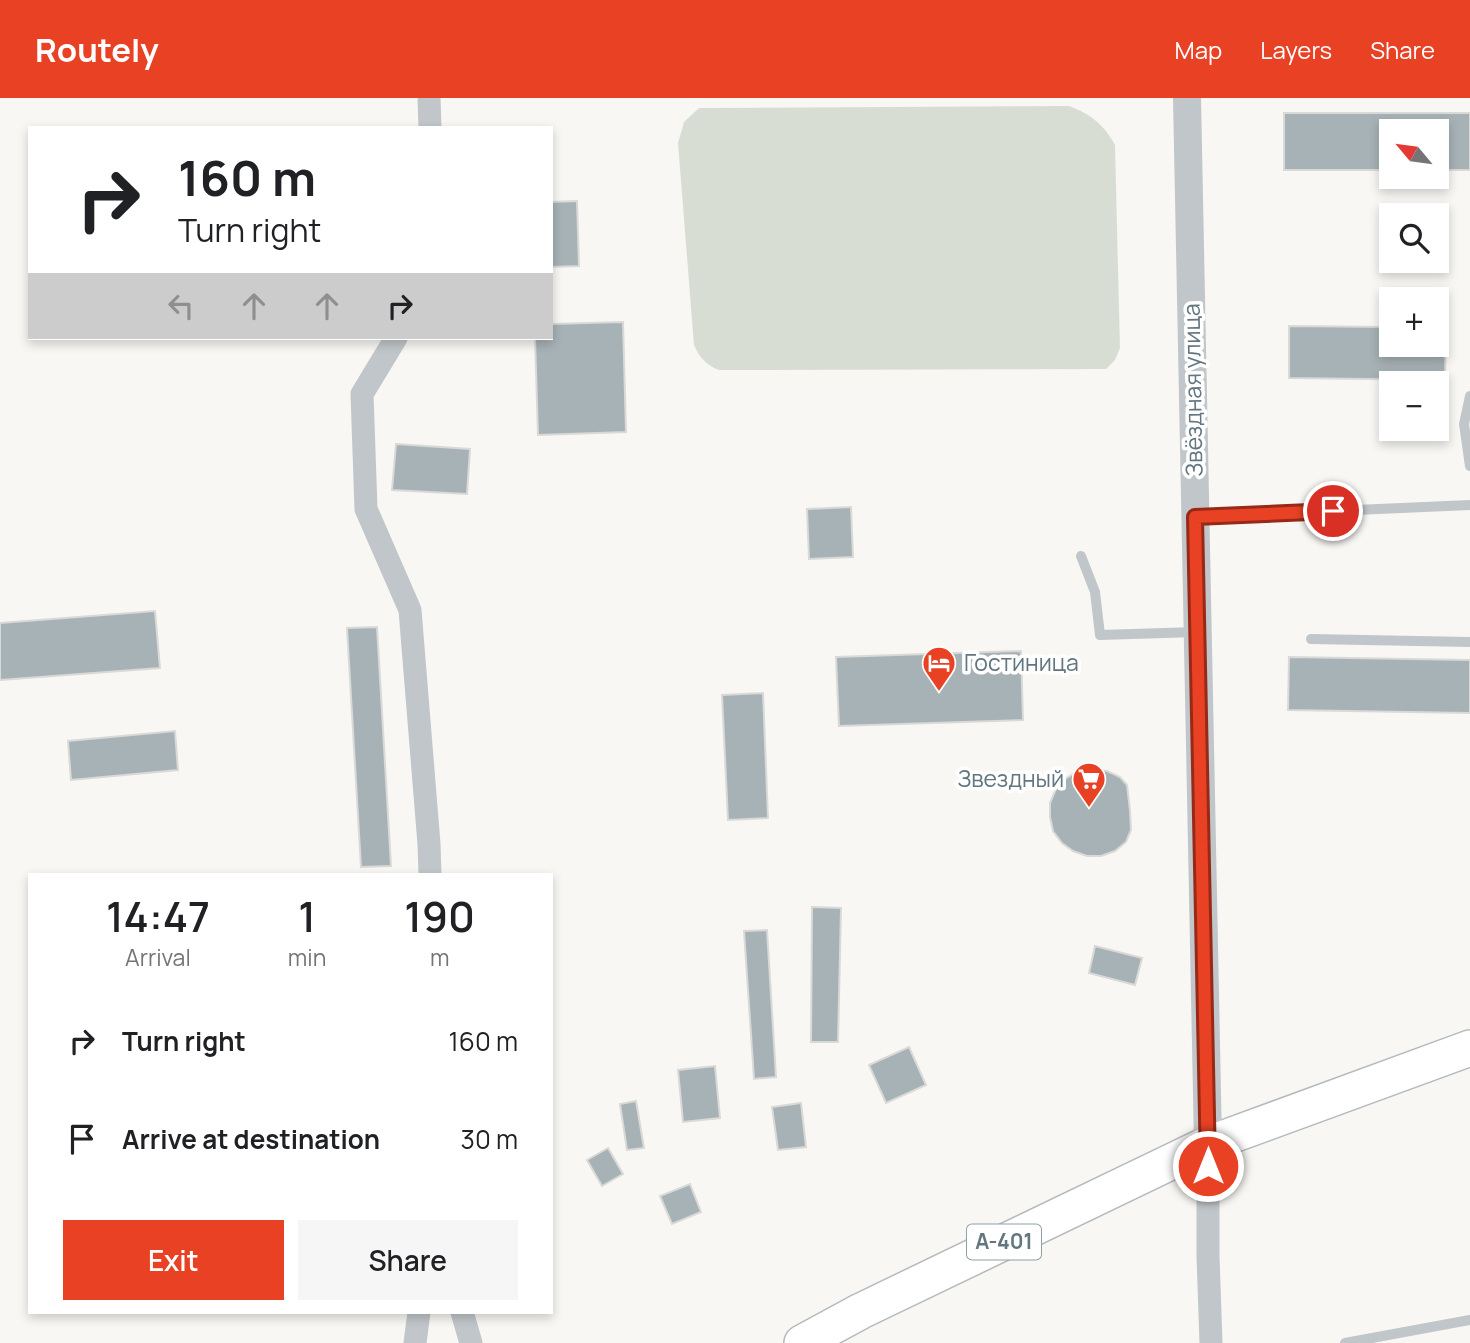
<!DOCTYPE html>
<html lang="en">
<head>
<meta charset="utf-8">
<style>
  body { margin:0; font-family:Manrope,sans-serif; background:#f6f6f6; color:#202124; height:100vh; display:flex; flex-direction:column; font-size:26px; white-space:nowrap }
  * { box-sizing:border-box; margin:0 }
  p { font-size:23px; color:#757577 }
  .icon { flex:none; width:38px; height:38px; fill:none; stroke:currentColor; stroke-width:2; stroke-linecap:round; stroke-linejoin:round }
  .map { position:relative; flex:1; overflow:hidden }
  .details { position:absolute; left:28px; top:775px; width:525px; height:441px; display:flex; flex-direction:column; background:#fff; border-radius:0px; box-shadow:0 4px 10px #0003 }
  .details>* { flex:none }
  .banner { position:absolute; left:28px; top:28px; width:525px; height:214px; border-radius:0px; box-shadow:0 4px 10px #0003; background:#fff; color:#202124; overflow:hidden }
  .needle { width:46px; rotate:299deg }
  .fabs { position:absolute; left:1379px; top:21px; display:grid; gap:14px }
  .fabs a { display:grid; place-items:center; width:70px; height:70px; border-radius:0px; background:#fff; box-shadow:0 4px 10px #0003; font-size:35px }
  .pin { position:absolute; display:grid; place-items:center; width:60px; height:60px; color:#fff; margin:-30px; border:4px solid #fff; border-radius:50%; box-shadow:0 2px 7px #0007 }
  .me { position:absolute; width:77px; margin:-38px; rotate:0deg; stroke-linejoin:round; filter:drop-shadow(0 0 5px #0008) }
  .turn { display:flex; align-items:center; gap:24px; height:147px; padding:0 35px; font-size:32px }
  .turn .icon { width:91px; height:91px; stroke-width:2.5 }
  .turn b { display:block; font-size:49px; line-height:60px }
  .lanes { display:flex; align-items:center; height:66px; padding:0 35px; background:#0003; justify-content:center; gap:35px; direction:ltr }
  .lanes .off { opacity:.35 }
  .eta { display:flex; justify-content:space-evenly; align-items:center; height:119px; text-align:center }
  .eta b { font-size:42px; font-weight:600; line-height:49px }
  .action { display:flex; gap:14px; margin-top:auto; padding:14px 35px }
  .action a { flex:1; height:80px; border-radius:0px; background:#e84124; color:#fff; font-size:28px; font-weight:600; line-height:80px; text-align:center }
  .action a+a { background:#f6f6f6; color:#202124 }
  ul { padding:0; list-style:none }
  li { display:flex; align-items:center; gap:21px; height:98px; padding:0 35px }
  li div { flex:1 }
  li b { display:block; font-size:26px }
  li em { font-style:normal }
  header { display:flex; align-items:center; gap:42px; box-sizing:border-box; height:98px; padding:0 35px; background:#e84124; color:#fff }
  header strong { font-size:33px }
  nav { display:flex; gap:38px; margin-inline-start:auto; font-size:24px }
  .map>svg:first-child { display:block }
</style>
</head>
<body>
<header>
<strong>Routely</strong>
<nav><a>Map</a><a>Layers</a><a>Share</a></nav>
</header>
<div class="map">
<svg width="1470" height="1245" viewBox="0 0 1470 1245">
  <rect width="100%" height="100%" fill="#f8f7f4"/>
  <path fill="#d8ddd3" d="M1069,8C1091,16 1104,27 1115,47L1120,250L1115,262L1106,271L719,272C707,268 699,259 694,247L678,45L684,24L699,10Z"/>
  <g fill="#a7b2b6" stroke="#d9d9d7" stroke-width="2">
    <polygon points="1284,15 1470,15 1470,72 1437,72 1437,33 1391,33 1391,72 1284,72"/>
    <polygon points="577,103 579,168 551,169 551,104"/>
    <polygon points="623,224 626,334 538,337 535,240 551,240 551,226"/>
    <polygon points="1289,228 1391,229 1391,247 1437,247 1437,230 1446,230 1445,282 1289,280"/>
    <polygon points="396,346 470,351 467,396 392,392"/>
    <polygon points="851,409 853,459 809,461 807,411"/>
    <polygon points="155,513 160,570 0,582 0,525"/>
    <polygon points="377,529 391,768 361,769 347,530"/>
    <polygon points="1021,553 1023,622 839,628 836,559"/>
    <polygon points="1289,559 1470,562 1470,615 1288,612"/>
    <polygon points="763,595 768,720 728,722 722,597"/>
    <polygon points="175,633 178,672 71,682 68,643"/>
    <polygon points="1093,671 1107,673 1120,679 1127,687 1130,713 1131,732 1126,744 1115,753 1101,758 1087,758 1073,753 1062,745 1053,733 1050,719 1050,705 1056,691 1065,681 1078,673"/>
    <polygon points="812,809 841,810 838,944 811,944"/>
    <polygon points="767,832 776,979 754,981 744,833"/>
    <polygon points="1095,848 1142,860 1135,887 1089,875"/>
    <polygon points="909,949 926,987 886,1005 869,967"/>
    <polygon points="715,968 720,1020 683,1024 678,972"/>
    <polygon points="636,1003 644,1050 627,1052 620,1006"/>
    <polygon points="801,1005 806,1049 778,1052 772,1009"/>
    <polygon points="608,1050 623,1076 602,1088 587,1062"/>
    <polygon points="690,1086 701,1114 672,1126 660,1098"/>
  </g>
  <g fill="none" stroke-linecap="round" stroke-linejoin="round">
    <defs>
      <polyline id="primary" points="802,1245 861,1213 1208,1046 1470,950"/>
    </defs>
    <use href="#primary" stroke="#b4babd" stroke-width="38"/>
    <g stroke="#c0c6c9" stroke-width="10">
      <polyline points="1470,298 1464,326 1470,368"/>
      <polyline points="1198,419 1470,407"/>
      <polyline points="1081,458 1095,494 1100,537 1197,534"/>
      <polyline points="1311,541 1470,544"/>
      <polyline points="1345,1245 1470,1222"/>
    </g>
    <g stroke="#c0c6c9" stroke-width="23">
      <polyline points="429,0 430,30"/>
      <polyline points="396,240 362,296 366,411 410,512 429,746 430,777"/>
      <polyline points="1208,1046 1208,1158 1211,1245"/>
      <polyline points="462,1214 471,1245"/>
      <polyline points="415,1245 419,1214"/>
    </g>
    <polyline stroke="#c0c6c9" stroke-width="28" points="1187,0 1208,1046"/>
    <use href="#primary" stroke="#fff" stroke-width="35"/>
  </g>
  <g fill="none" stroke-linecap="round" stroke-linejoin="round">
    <defs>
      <polyline id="route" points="1208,1068 1195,419 1333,413"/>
    </defs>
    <use href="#route" stroke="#972a17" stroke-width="18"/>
    <use href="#route" stroke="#e84124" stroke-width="12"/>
  </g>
  <defs>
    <symbol id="hotel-pin" viewBox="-11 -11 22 30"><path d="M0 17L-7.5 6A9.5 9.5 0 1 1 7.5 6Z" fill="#e84124" stroke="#fff"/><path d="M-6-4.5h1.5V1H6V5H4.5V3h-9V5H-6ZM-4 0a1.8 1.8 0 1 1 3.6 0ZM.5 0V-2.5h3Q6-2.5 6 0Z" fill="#fff"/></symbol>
    <symbol id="supermarket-pin" viewBox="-11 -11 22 30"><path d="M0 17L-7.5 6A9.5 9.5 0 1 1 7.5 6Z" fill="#e84124" stroke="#fff"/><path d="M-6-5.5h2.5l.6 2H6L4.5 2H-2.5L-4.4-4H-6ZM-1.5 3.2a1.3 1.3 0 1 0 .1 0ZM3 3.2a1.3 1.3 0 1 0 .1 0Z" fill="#fff"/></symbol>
  </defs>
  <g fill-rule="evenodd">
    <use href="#hotel-pin" x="920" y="546" width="38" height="52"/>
    <use href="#supermarket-pin" x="1070" y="662" width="38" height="52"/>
  </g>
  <g text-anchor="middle" stroke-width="7" stroke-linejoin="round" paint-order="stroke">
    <rect fill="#fff" stroke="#919fa6" stroke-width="2" x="967" y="1126.5" width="74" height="35" rx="5"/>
    <g font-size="21" font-weight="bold" fill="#627680">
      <text x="1004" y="1151">А-401</text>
    </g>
    <g font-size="23" fill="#627680" stroke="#fff">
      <text transform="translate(1193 292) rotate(-91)" y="8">Звёздная улица</text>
    </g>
    <g font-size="23" fill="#627680" stroke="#fff" text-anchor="start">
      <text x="964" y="573">Гостиница</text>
      <text x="1064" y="689" text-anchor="end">Звездный</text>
    </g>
  </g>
</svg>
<div class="fabs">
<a><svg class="needle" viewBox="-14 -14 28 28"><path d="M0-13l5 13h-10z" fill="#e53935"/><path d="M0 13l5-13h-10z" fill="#757577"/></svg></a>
<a><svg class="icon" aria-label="search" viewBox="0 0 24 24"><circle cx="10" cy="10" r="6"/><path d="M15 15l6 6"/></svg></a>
<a>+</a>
<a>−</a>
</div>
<div class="pin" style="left:1333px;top:413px;background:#d93025"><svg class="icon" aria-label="arrive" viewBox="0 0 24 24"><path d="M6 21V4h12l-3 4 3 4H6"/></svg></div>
<svg class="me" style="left:1208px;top:1068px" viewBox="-20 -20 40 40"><circle r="17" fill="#e84124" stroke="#fff" stroke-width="3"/><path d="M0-11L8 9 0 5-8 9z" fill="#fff"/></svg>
<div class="banner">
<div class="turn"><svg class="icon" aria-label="right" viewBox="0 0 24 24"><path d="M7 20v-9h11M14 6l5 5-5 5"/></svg><div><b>160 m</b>Turn right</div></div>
<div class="lanes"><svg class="icon off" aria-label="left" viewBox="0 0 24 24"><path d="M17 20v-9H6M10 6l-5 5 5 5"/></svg><svg class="icon off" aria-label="ahead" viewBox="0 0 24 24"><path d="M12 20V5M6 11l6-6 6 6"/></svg><svg class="icon off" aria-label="ahead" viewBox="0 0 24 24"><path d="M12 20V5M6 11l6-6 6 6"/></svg><svg class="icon" aria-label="right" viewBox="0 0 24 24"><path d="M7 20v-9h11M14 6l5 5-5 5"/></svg></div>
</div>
<section class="details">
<div class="eta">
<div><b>14:47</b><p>Arrival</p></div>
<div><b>1</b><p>min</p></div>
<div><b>190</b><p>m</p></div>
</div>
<ul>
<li><svg class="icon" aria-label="right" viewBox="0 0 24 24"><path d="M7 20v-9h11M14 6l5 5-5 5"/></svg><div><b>Turn right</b></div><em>160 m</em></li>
<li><svg class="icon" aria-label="arrive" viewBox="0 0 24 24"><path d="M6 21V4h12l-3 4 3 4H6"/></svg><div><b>Arrive at destination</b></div><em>30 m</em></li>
</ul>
<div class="action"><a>Exit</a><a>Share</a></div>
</section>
</div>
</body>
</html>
